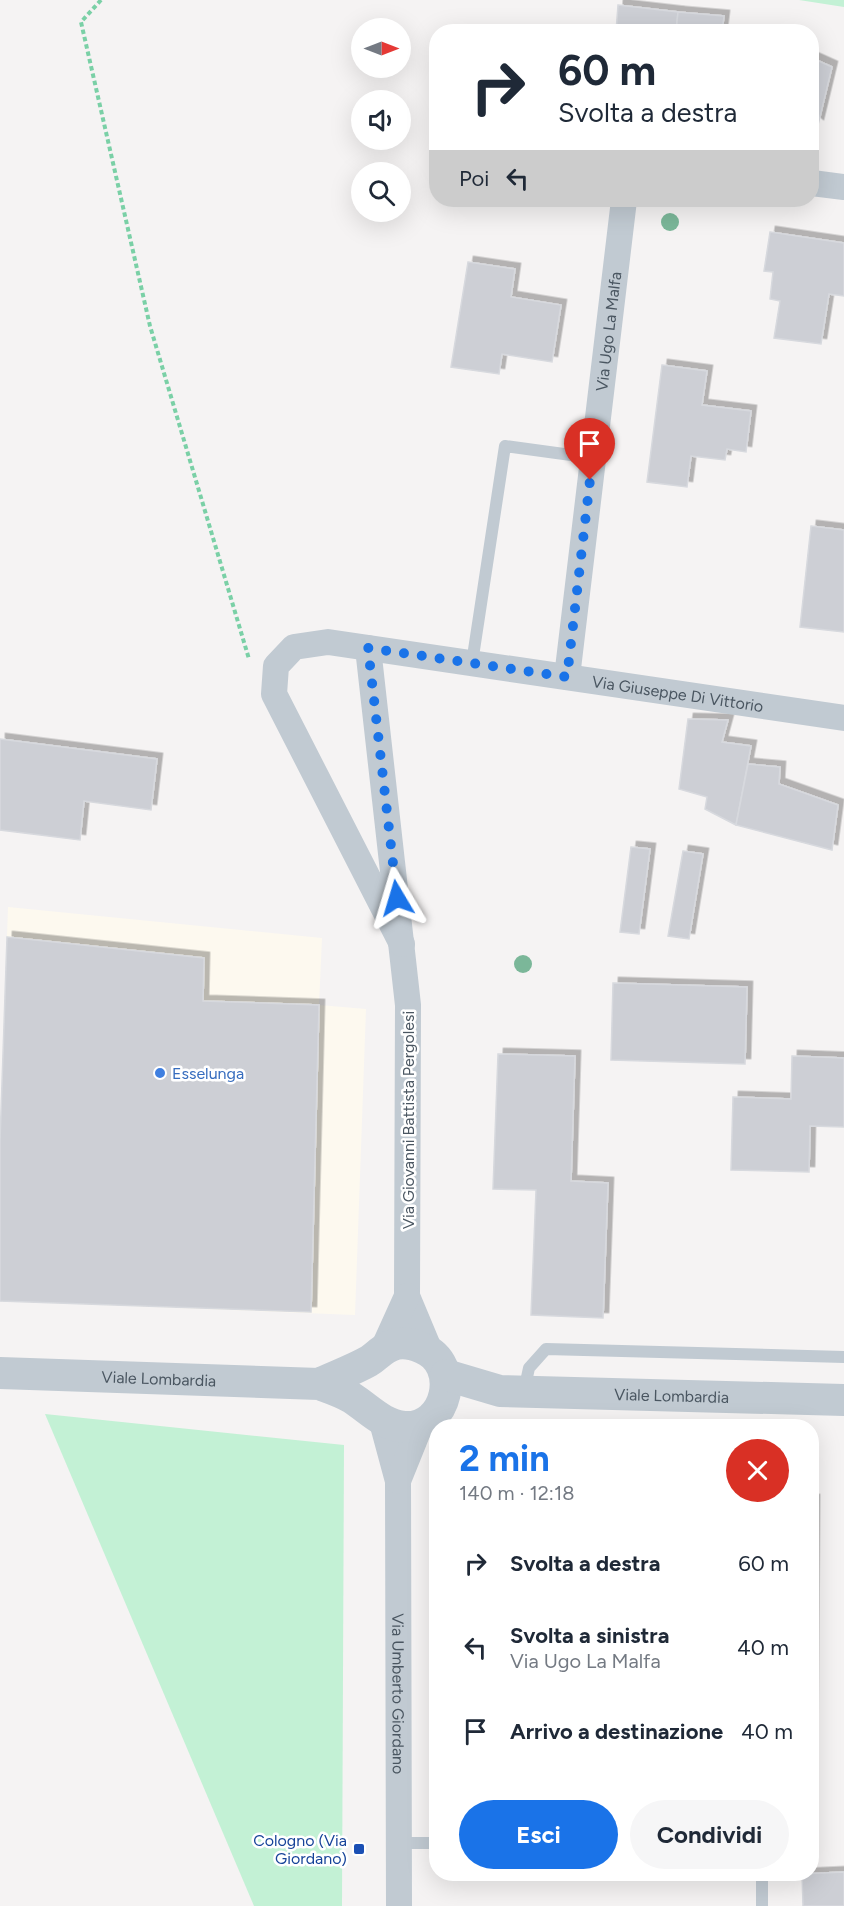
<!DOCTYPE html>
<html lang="it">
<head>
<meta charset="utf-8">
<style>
  body { margin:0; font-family:Figtree,sans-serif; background:#f6f6f7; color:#1f2937; height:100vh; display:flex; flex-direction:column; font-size:22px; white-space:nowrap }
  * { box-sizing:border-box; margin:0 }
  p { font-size:20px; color:#747a83 }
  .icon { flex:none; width:33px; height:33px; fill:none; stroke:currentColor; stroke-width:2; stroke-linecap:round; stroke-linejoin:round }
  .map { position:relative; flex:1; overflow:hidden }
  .panel { position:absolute; left:429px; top:1419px; width:390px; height:462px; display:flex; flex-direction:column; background:#fff; border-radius:24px; box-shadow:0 6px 24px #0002 }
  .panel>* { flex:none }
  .banner { position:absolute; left:429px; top:24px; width:390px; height:183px; border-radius:24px; box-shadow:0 6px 24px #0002; background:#fff; color:#1f2937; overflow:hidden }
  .needle { width:39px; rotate:90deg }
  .buttons { position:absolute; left:351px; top:18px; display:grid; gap:12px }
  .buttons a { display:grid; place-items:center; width:60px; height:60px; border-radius:50%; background:#fff; box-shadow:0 6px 24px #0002; font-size:30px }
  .pin { position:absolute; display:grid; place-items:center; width:51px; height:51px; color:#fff; margin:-62px -26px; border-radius:50% 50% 50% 0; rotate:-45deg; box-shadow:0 0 6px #0007 }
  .pin .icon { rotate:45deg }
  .me { position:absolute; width:66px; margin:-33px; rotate:353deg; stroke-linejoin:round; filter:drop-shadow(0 0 4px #0008) }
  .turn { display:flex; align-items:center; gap:21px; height:126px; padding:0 30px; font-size:27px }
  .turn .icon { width:78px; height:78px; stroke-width:2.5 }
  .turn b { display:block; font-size:42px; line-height:51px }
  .then { display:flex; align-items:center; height:57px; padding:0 30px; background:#0003; gap:12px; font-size:22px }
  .round { display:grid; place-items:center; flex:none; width:63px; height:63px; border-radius:32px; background:#f6f6f7 }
  .head { display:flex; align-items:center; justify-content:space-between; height:102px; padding:0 30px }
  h1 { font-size:36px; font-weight:700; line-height:45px; color:#1a73e8 }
  .action { display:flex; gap:12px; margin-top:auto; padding:12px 30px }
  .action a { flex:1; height:69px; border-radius:36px; background:#1a73e8; color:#fff; font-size:24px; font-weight:700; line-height:69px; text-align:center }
  .action a+a { background:#f6f6f7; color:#1f2937 }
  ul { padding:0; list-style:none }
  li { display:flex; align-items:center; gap:18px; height:84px; padding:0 30px }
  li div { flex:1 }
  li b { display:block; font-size:22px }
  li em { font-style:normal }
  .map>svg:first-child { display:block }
</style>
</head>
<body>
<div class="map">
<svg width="844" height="1906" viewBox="0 0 844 1906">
  <defs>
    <filter id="shadow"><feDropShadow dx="5.5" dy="-5.5" stdDeviation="0" flood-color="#0004"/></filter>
  </defs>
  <rect width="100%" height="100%" fill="#f5f3f3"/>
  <polygon fill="#fdf9ef" points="8,907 322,938 319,1005 366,1009 355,1315 0,1301 0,1141"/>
  <g fill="#c3f1d5">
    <polygon points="799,0 844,0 844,7"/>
    <polygon points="45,1414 344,1445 342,1906 254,1906"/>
  </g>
  <g fill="#cdcfd5" stroke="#d7d9de" stroke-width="1.5" filter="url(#shadow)">
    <polygon points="618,5 678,12 676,32 616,32"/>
    <polygon points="678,12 724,16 722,32 676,32"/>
    <polygon points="812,58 832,67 818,125 812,120"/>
    <polygon points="770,232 844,243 844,296 829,294 821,344 774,338 780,301 770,299 773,272 764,271"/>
    <polygon points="468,262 515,269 511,297 561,305 552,362 502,354 499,374 451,367"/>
    <polygon points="662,365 707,371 702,405 751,411 746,452 727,449 725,460 691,456 687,487 647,482"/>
    <polygon points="811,526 844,530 844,632 800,627"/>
    <polygon points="688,719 728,720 722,742 751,746 736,825 705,809 707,797 679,789"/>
    <polygon points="0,739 157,759 151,810 84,801 80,840 0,830"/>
    <polygon points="748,764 780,767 779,784 838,805 832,850 736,825"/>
    <polygon points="631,847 650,849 639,934 620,932"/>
    <polygon points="683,851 703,854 689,939 668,936"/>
    <polygon points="7,937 204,958 203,1001 319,1005 311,1312 0,1301 0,1141"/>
    <polygon points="613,983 747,987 745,1064 611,1060"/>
    <polygon points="498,1054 575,1056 571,1181 608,1183 603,1318 531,1315 536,1190 493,1189"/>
    <polygon points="792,1056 844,1058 844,1127 810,1126 809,1172 731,1170 733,1097 791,1099"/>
    <polygon points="812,1500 814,1500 812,1752"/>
    <polygon points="844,1872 844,1906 803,1906 802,1874"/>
  </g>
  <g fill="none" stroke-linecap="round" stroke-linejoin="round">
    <polyline stroke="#7ad0a6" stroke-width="4" stroke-dasharray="4.5 3" stroke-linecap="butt" points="101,0 81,22 150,326 249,659"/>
    <g stroke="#c1cad2" stroke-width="12">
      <polyline points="472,663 505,446 593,458"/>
      <polyline points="524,1391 529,1368 546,1349 844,1357"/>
      <polyline points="399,1843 436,1843"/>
      <polyline points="762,1874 762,1906"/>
    </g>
    <g stroke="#c1cad2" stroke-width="26">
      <polyline points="812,183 844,187"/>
      <polyline points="368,648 408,1005 407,1296 430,1351"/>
      <path id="s1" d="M567,677L624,200"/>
      <path id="s2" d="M402,944L274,694L276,666L294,647L328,642L844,718"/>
      <polyline points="383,1349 407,1296"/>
      <path id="s3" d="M381,1418L398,1481L399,1906"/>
      <polyline points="398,1481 421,1424"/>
    </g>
    <g stroke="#c1cad2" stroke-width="32">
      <path id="s4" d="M0,1373L319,1384C330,1388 342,1392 352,1398C369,1409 383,1425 404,1427C448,1430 462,1364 422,1348C413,1344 405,1342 396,1344C384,1347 378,1355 369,1361C353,1370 336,1376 319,1384"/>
      <path id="s5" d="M446,1375L500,1391L844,1400"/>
    </g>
  </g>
  <g fill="#7bb799">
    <circle cx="670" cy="222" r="9"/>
    <circle cx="523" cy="964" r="9"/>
  </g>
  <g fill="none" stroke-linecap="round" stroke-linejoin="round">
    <polyline stroke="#1a73e8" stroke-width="10" stroke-dasharray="0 18" points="397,898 368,648 567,677 590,480"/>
  </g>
  <circle fill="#3f7fe0" stroke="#fff" stroke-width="2" cx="160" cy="1073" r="6"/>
  <rect fill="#1a4fb4" stroke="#fff" stroke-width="2" x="353" y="1843" width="12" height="12" rx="3"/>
  <g text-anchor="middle" stroke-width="5" stroke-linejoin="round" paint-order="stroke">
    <g font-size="16" fill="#4a5661" stroke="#fff">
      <text dy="6" stroke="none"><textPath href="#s1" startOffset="348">Via Ugo La Malfa</textPath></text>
      <text dy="6" stroke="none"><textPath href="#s2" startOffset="723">Via Giuseppe Di Vittorio</textPath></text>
      <text transform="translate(408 1120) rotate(-90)" y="6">Via Giovanni Battista Pergolesi</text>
      <text dy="6" stroke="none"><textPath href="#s4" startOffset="159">Viale Lombardia</textPath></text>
      <text dy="6" stroke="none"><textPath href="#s5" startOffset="228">Viale Lombardia</textPath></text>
      <text dy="6" stroke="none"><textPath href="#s3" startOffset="278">Via Umberto Giordano</textPath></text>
    </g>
    <g font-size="16" fill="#366cbe" stroke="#fff" text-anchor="start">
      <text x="172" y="1079">Esselunga</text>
    </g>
    <g font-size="16" fill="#164399" stroke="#fff" text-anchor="end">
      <text x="347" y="1846">Cologno (Via<tspan x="347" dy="18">Giordano)</tspan></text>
    </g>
  </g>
</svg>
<div class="buttons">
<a><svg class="needle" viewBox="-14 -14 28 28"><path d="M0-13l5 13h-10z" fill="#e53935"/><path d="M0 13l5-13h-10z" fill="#747a83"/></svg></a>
<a><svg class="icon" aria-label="sound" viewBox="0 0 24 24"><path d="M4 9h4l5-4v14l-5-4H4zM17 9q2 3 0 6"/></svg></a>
<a><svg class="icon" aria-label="search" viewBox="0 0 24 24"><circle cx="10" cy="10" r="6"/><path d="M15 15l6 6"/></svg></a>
</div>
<div class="pin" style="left:590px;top:480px;background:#d93025"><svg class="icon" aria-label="arrive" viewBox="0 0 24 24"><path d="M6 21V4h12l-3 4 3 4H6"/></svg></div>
<svg class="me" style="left:397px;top:898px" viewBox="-20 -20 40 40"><path d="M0-17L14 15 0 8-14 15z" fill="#1a73e8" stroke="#fff" stroke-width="4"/></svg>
<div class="banner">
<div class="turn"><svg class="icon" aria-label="right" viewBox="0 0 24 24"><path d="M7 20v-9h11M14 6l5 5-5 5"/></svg><div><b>60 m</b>Svolta a destra</div></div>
<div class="then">Poi<svg class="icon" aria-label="left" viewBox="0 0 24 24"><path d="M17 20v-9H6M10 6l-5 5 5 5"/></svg></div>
</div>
<section class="panel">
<div class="head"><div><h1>2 min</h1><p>140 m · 12:18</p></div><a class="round" style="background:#d93025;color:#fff"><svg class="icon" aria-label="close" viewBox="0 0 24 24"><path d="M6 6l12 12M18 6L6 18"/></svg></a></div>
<ul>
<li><svg class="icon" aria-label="right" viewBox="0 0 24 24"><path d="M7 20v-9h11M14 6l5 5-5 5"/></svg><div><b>Svolta a destra</b></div><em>60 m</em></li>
<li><svg class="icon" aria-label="left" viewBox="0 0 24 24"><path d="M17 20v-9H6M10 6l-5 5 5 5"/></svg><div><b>Svolta a sinistra</b><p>Via Ugo La Malfa</p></div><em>40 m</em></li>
<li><svg class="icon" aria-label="arrive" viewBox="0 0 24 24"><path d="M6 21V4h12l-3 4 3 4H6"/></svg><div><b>Arrivo a destinazione</b></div><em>40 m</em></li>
</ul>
<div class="action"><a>Esci</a><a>Condividi</a></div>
</section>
</div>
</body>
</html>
